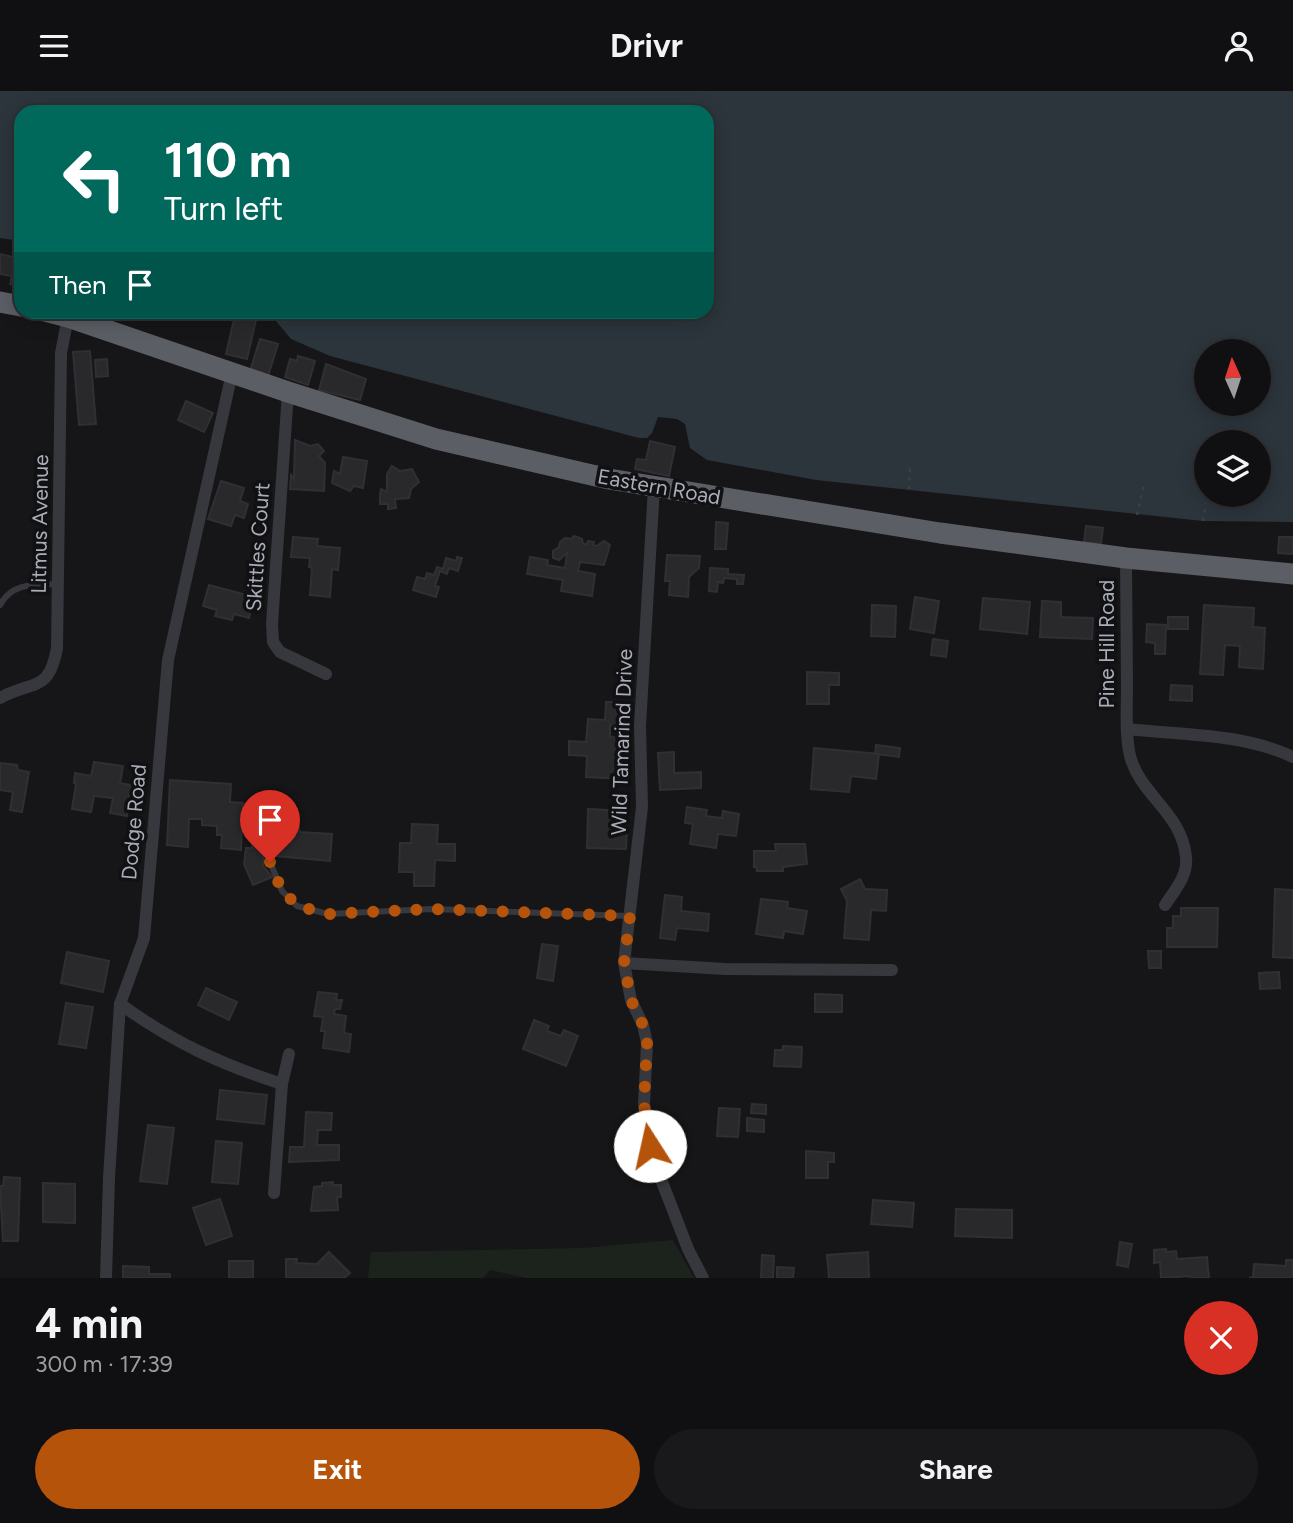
<!DOCTYPE html>
<html lang="en">
<head>
<meta charset="utf-8">
<style>
  body { margin:0; font-family:Figtree,sans-serif; background:#19191b; color:#f1f3f6; height:100vh; display:flex; flex-direction:column; font-size:26px; white-space:nowrap }
  * { box-sizing:border-box; margin:0 }
  p { font-size:23px; color:#9c9d9f }
  .icon { flex:none; width:38px; height:38px; fill:none; stroke:currentColor; stroke-width:2; stroke-linecap:round; stroke-linejoin:round }
  .map { position:relative; height:1187px; overflow:hidden }
  .drawer { display:flex; flex-direction:column; background:#101012; flex:1 }
  .drawer>* { flex:none }
  .top-card { position:absolute; left:14px; top:14px; width:700px; height:214px; border-radius:21px; box-shadow:0 4px 18px #0003,0 0 0 2px #303032; background:#00695c; color:#fff; overflow:hidden }
  .needle { width:46px; rotate:357deg }
  .tools { position:absolute; left:1194px; top:248px; display:grid; gap:14px }
  .tools a { display:grid; place-items:center; width:77px; height:77px; border-radius:50%; background:#101012; box-shadow:0 4px 18px #0003,0 0 0 2px #303032; font-size:35px }
  .pin { position:absolute; display:grid; place-items:center; width:60px; height:60px; color:#fff; margin:-72px -30px; border-radius:50% 50% 50% 0; rotate:-45deg; box-shadow:0 0 7px #0007 }
  .pin .icon { rotate:45deg }
  .me { position:absolute; width:77px; margin:-38px; rotate:350deg; stroke-linejoin:round; filter:drop-shadow(0 0 5px #0008) }
  .turn { display:flex; align-items:center; gap:24px; height:147px; padding:0 35px; font-size:32px }
  .turn .icon { width:91px; height:91px; stroke-width:2.5 }
  .turn b { display:block; font-size:49px; line-height:60px }
  .then { display:flex; align-items:center; height:66px; padding:0 35px; background:#0003; gap:14px; font-size:26px }
  .round { display:grid; place-items:center; flex:none; width:74px; height:74px; border-radius:37px; background:#19191b }
  .head { display:flex; align-items:center; justify-content:space-between; height:119px; padding:0 35px }
  h1 { font-size:42px; font-weight:700; line-height:52px }
  .action { display:flex; gap:14px; margin-top:auto; padding:14px 35px }
  .action a { flex:1; height:80px; border-radius:42px; background:#b45309; color:#fff; font-size:28px; font-weight:700; line-height:80px; text-align:center }
  .action a+a { background:#19191b; color:#f1f3f6 }
  header { display:flex; justify-content:space-between; align-items:center; height:91px; padding:0 35px; background:#101012; font-size:32px; font-weight:700 }
  .map>svg:first-child { display:block }
</style>
</head>
<body>
<header><svg class="icon" aria-label="menu" viewBox="0 0 24 24"><path d="M4 6h16M4 12h16M4 18h16"/></svg>Drivr<svg class="icon" aria-label="person" viewBox="0 0 24 24"><circle cx="12" cy="8" r="4"/><path d="M4 21q1-7 8-7t8 7"/></svg></header>
<div class="map">
<svg width="1293" height="1187" viewBox="0 0 1293 1187">
  <rect width="100%" height="100%" fill="#161618"/>
  <polygon fill="#1c231d" points="673,1149 694,1187 527,1187 490,1179 483,1187 368,1187 371,1161 583,1157"/>
  <path fill="#2c353c" fill-rule="evenodd" d="M0,0H1293V431L1203,430L816,389L707,369L690,357L685,333L677,328L658,326L652,342L647,347H639L330,265L291,248L275,229L253,221L707,220V21H21V150L0,147ZM1206,261H1258V313H1206ZM1206,352H1258V404H1206Z"/>
  <g fill="#29292c" stroke="#303034" stroke-width="2">
    <polygon points="0,163 21,168 21,196 10,193 12,185 0,183"/>
    <polygon points="235,224 256,229 247,268 226,263"/>
    <polygon points="260,248 278,253 268,285 250,280"/>
    <polygon points="90,260 96,333 79,334 73,261"/>
    <polygon points="298,265 315,270 308,294 285,286 290,268 297,270"/>
    <polygon points="107,268 108,285 96,286 95,269"/>
    <polygon points="326,273 366,288 360,309 319,299"/>
    <polygon points="186,310 213,322 204,341 178,329"/>
    <polygon points="295,349 310,355 318,353 324,360 319,365 325,372 324,400 290,398 291,384 294,388"/>
    <polygon points="650,350 675,356 669,385 635,378 637,368 646,369"/>
    <polygon points="343,366 367,370 363,397 354,395 350,400 332,392 334,380 340,383"/>
    <polygon points="392,375 400,380 412,378 419,391 411,398 409,407 395,408 396,417 388,418 388,413 380,413 380,403 381,398 387,401 387,383"/>
    <polygon points="221,390 244,397 240,410 248,413 244,427 235,424 231,435 208,428"/>
    <polygon points="716,431 728,432 726,458 715,458"/>
    <polygon points="1086,435 1103,437 1101,453 1084,451"/>
    <polygon points="574,445 582,448 583,453 587,453 588,450 594,451 593,454 596,455 604,450 610,454 604,474 580,471 578,480 595,483 592,505 561,500 563,489 527,483 530,466 548,469 547,474 565,477 567,462 559,469 553,467 553,460 559,456 560,451 565,447 571,448"/>
    <polygon points="293,446 318,448 317,455 340,457 338,479 332,478 330,506 310,504 312,477 309,476 310,467 291,466"/>
    <polygon points="1279,446 1293,446 1293,463 1278,462"/>
    <polygon points="667,464 700,465 699,477 689,486 688,506 669,504 670,490 665,490"/>
    <polygon points="457,466 462,467 458,480 449,477 447,483 440,480 435,495 439,496 436,506 413,499 417,486 425,488 427,482 434,484 437,476 443,478 446,467 456,470"/>
    <polygon points="710,477 728,478 728,483 744,484 743,493 737,493 737,488 724,487 723,492 718,491 717,501 709,500"/>
    <polygon points="209,494 254,506 249,527 234,523 232,529 215,525 217,519 203,515"/>
    <polygon points="915,506 939,510 934,542 910,538"/>
    <polygon points="983,507 1030,511 1027,543 980,538"/>
    <polygon points="1042,510 1061,511 1061,526 1093,527 1092,548 1040,546"/>
    <polygon points="872,514 896,515 895,546 871,545"/>
    <polygon points="1204,514 1254,517 1253,536 1265,537 1263,578 1239,576 1240,555 1225,554 1223,584 1200,583"/>
    <rect x="1168" y="526" width="20" height="12"/>
    <polygon points="1147,533 1166,534 1165,563 1155,563 1155,552 1146,551"/>
    <polygon points="933,548 948,550 946,566 931,564"/>
    <polygon points="807,581 839,582 839,594 829,594 829,613 807,613"/>
    <polygon points="1171,594 1192,595 1192,610 1170,609"/>
    <polygon points="606,611 619,611 617,637 610,634 610,646 625,647 623,688 586,686 587,665 569,664 569,650 586,651 588,628 605,629"/>
    <polygon points="876,654 900,657 899,666 875,663"/>
    <polygon points="814,657 879,663 876,688 851,685 849,701 811,698"/>
    <polygon points="674,661 674,682 701,681 701,697 660,699 658,662"/>
    <polygon points="94,671 123,675 120,692 131,694 127,725 110,722 113,707 94,705 91,721 72,718 76,693 74,692 75,682 91,685"/>
    <polygon points="0,672 17,674 18,679 29,681 22,721 10,719 13,701 0,699"/>
    <polygon points="170,689 231,693 230,711 243,712 241,759 221,757 222,744 217,744 217,735 202,734 202,728 189,728 188,756 167,754"/>
    <polygon points="687,716 707,719 706,725 722,727 723,720 739,723 736,745 718,743 716,757 690,753 693,733 685,732"/>
    <polygon points="588,718 628,720 626,758 587,757"/>
    <polygon points="256,720 291,724 290,736 299,737 300,741 332,743 330,770 276,765 277,757 264,756 263,775 272,786 253,794 244,773 246,757 252,757"/>
    <polygon points="412,733 438,734 437,753 455,753 455,770 435,769 434,795 414,795 414,781 399,781 400,752 411,752"/>
    <polygon points="775,753 805,753 807,773 783,776 783,780 757,780 756,776 754,776 754,760 776,760"/>
    <polygon points="860,788 865,798 887,799 886,820 871,819 869,849 844,847 847,810 841,798"/>
    <polygon points="1275,798 1293,799 1293,867 1273,866"/>
    <polygon points="665,804 682,806 681,820 709,823 708,840 677,837 675,849 660,847"/>
    <polygon points="761,808 788,811 787,817 807,820 803,843 784,840 783,847 756,843"/>
    <polygon points="1181,817 1218,817 1217,856 1167,856 1167,837 1173,837 1173,825 1181,825"/>
    <polygon points="542,853 558,855 553,890 537,887"/>
    <polygon points="1148,860 1161,860 1161,877 1149,877"/>
    <polygon points="67,861 109,870 103,901 61,892"/>
    <polygon points="1279,881 1280,897 1260,898 1259,882"/>
    <polygon points="206,897 237,911 229,929 198,914"/>
    <polygon points="318,901 337,903 336,909 342,909 340,918 335,918 334,923 346,925 344,942 351,943 349,961 323,957 325,940 321,940 323,926 314,925"/>
    <polygon points="815,903 842,904 842,921 815,921"/>
    <polygon points="66,912 93,916 86,957 59,953"/>
    <polygon points="534,929 549,935 547,940 561,945 564,939 578,945 566,975 523,958"/>
    <polygon points="783,955 802,956 801,976 774,975 775,959 783,959"/>
    <polygon points="220,999 267,1004 264,1033 217,1028"/>
    <polygon points="752,1013 766,1014 766,1023 751,1022"/>
    <polygon points="719,1017 740,1018 738,1046 717,1045"/>
    <polygon points="306,1021 332,1022 331,1039 318,1039 317,1054 339,1054 339,1069 289,1071 290,1056 304,1056"/>
    <polygon points="747,1027 764,1029 764,1041 747,1040"/>
    <polygon points="148,1034 174,1037 167,1093 140,1090"/>
    <polygon points="216,1050 242,1052 238,1093 212,1091"/>
    <polygon points="806,1060 834,1062 834,1071 828,1071 828,1087 806,1087"/>
    <polygon points="4,1086 20,1087 18,1150 3,1150 0,1095 3,1095"/>
    <polygon points="333,1091 333,1094 341,1094 341,1106 337,1106 338,1119 311,1120 314,1096 322,1095 322,1092"/>
    <polygon points="43,1092 75,1093 75,1132 43,1131"/>
    <polygon points="220,1108 232,1145 206,1154 193,1117"/>
    <polygon points="873,1109 914,1112 912,1136 871,1133"/>
    <polygon points="956,1118 1012,1119 1012,1147 955,1145"/>
    <polygon points="1120,1151 1132,1153 1128,1176 1117,1174"/>
    <polygon points="1166,1158 1166,1161 1176,1160 1177,1168 1207,1166 1209,1187 1190,1187 1190,1185 1161,1187 1160,1171 1154,1172 1154,1159"/>
    <polygon points="329,1161 350,1182 344,1187 286,1187 286,1168 297,1168 296,1172 317,1173"/>
    <polygon points="868,1161 869,1187 829,1187 827,1164"/>
    <polygon points="762,1164 774,1165 773,1187 761,1187"/>
    <polygon points="1286,1169 1293,1169 1293,1187 1249,1187 1253,1186 1254,1173 1286,1175"/>
    <rect x="229" y="1170" width="24" height="17"/>
    <polygon points="123,1175 149,1176 149,1183 170,1183 170,1187 123,1187"/>
    <polygon points="777,1176 794,1177 793,1187 777,1187"/>
  </g>
  <g fill="none" stroke-linecap="round" stroke-linejoin="round">
    <g stroke="#3d3f44" stroke-width="2.5" stroke-dasharray="3.5 5" stroke-linecap="butt">
      <polyline points="909,398 910,374"/>
      <polyline points="1137,424 1144,393"/>
      <polyline points="1203,430 1206,412"/>
    </g>
    <g stroke="#37383d" stroke-width="6">
      <path d="M0,514C12,491 35,494 58,493"/>
      <polyline points="270,771 282,800 297,815 328,823 432,818 630,825"/>
    </g>
    <g stroke="#37383d" stroke-width="12">
      <polyline points="288,301 272,533 273,551 280,561 326,583"/>
      <polyline points="654,396 640,635 642,716 624,872 631,909 643,934 647,952 644,1013 651,1055 657,1078 688,1158 703,1187"/>
      <path d="M1126,467C1126,510 1127,553 1127,596C1127,619 1125,643 1130,665C1140,704 1182,722 1186,766C1188,785 1175,799 1165,814"/>
      <path d="M0,607C33,589 49,602 57,557L61,262L68,226"/>
      <path d="M1127,638C1182,644 1242,642 1293,666"/>
      <polyline points="624,872 725,878 892,879"/>
      <path d="M120,913C173,951 220,973 282,993L274,1102"/>
      <polyline points="282,993 289,963"/>
      <polyline points="106,1187 109,1087 120,913 144,847 168,569 232,282"/>
    </g>
    <g stroke="#5b5e65" stroke-width="21">
      <polyline points="0,211 21,215"/>
      <polyline points="45,220 68,226 288,301 436,348 609,388 940,442 1126,467 1293,483"/>
    </g>
  </g>
  <g fill="none" stroke-linecap="round" stroke-linejoin="round">
    <polyline stroke="#b45309" stroke-width="12" stroke-dasharray="0 21.6" points="270,771 282,800 298,815 328,823 432,818 630,825 624,872 631,909 643,934 647,952 644,1013 650,1055"/>
  </g>
  <g text-anchor="middle" stroke-width="7" stroke-linejoin="round" paint-order="stroke">
    <g font-size="21" fill="#a8adb8" stroke="#111113">
      <text transform="translate(659 396) rotate(10)" y="7">Eastern Road</text>
      <text transform="translate(40 433) rotate(-89)" y="7">Litmus Avenue</text>
      <text transform="translate(258 456) rotate(-86)" y="7">Skittles Court</text>
      <text transform="translate(1107 553) rotate(-90)" y="7">Pine Hill Road</text>
      <text transform="translate(622 651) rotate(-88)" y="7">Wild Tamarind Drive</text>
      <text transform="translate(134 731) rotate(-85)" y="7">Dodge Road</text>
    </g>
  </g>
</svg>
<div class="tools">
<a><svg class="needle" viewBox="-14 -14 28 28"><path d="M0-13l5 13h-10z" fill="#e53935"/><path d="M0 13l5-13h-10z" fill="#9c9d9f"/></svg></a>
<a><svg class="icon" aria-label="layers" viewBox="0 0 24 24"><path d="M12 4l9 5-9 5-9-5zM3 14l9 5 9-5"/></svg></a>
</div>
<div class="pin" style="left:270px;top:771px;background:#d93025"><svg class="icon" aria-label="arrive" viewBox="0 0 24 24"><path d="M6 21V4h12l-3 4 3 4H6"/></svg></div>
<svg class="me" style="left:650px;top:1055px" viewBox="-20 -20 40 40"><circle r="19" fill="#fff"/><path d="M0-13L10 11 0 6-10 11z" fill="#b45309"/></svg>
<div class="top-card">
<div class="turn"><svg class="icon" aria-label="left" viewBox="0 0 24 24"><path d="M17 20v-9H6M10 6l-5 5 5 5"/></svg><div><b>110 m</b>Turn left</div></div>
<div class="then">Then<svg class="icon" aria-label="arrive" viewBox="0 0 24 24"><path d="M6 21V4h12l-3 4 3 4H6"/></svg></div>
</div>
</div>
<section class="drawer">
<div class="head"><div><h1>4 min</h1><p>300 m · 17:39</p></div><a class="round" style="background:#d93025;color:#fff"><svg class="icon" aria-label="close" viewBox="0 0 24 24"><path d="M6 6l12 12M18 6L6 18"/></svg></a></div>
<div class="action"><a>Exit</a><a>Share</a></div>
</section>
</body>
</html>
